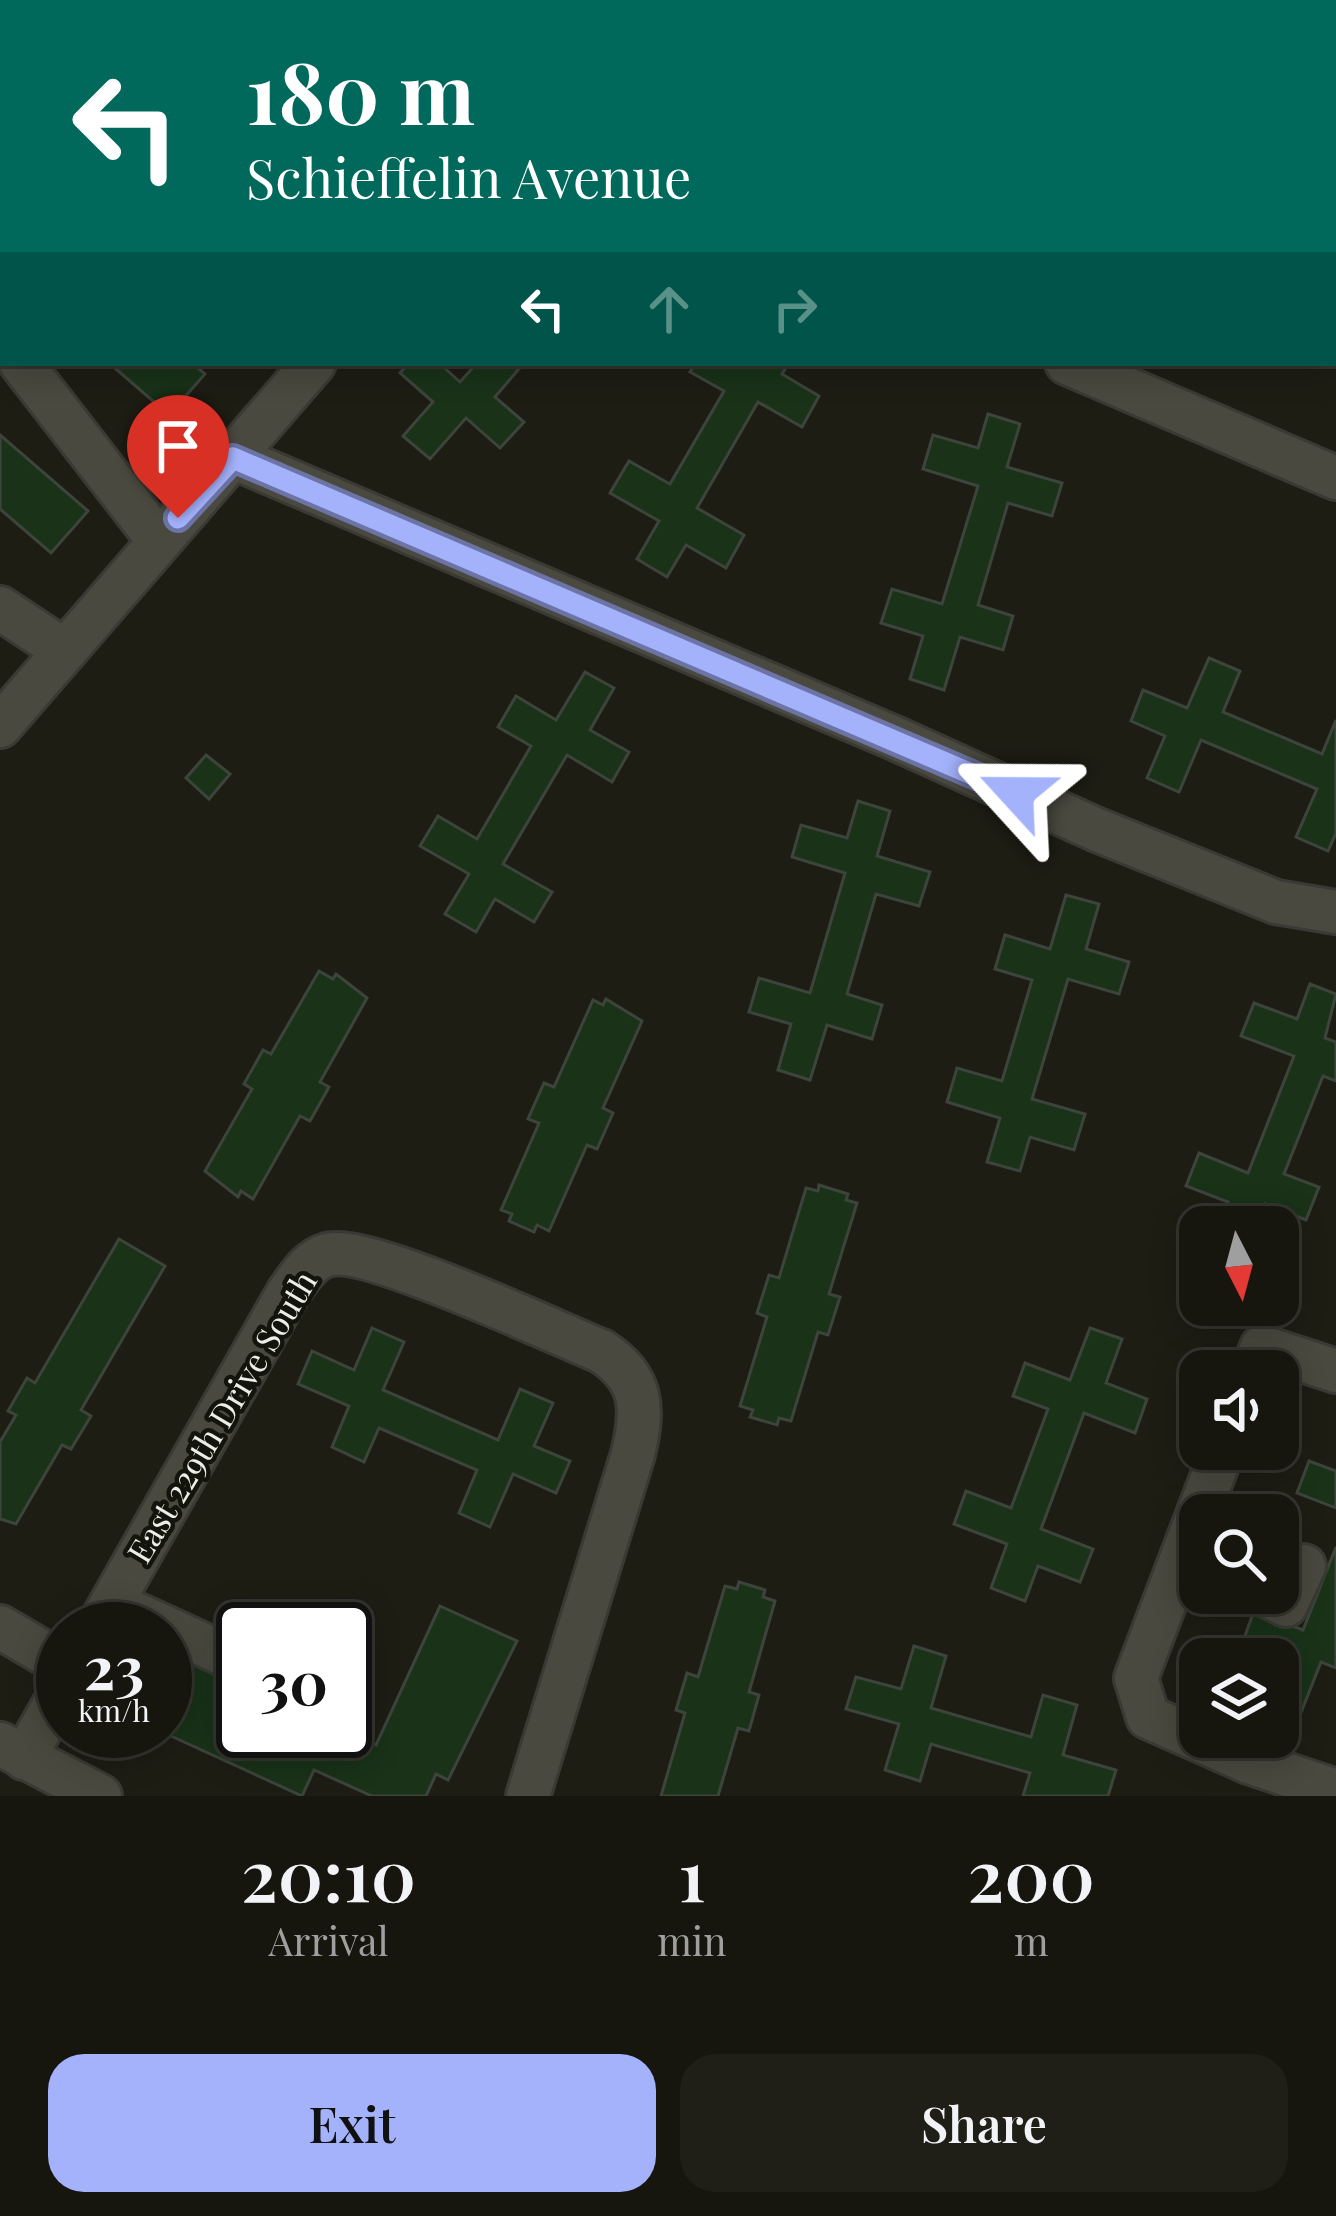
<!DOCTYPE html>
<html lang="en">
<head>
<meta charset="utf-8">
<style>
  body { margin:0; font-family:"Playfair Display",serif; background:#1f1f18; color:#f1f3f6; height:100vh; display:flex; flex-direction:column; font-size:45px; white-space:nowrap }
  * { box-sizing:border-box; margin:0 }
  p { font-size:39px; color:#9e9f9e }
  .icon { flex:none; width:66px; height:66px; fill:none; stroke:currentColor; stroke-width:2; stroke-linecap:round; stroke-linejoin:round }
  .map { position:relative; height:1796px; overflow:hidden }
  .side { display:flex; flex-direction:column; background:#16160f; flex:1 }
  .side>* { flex:none }
  .guide { position:absolute; left:0px; top:0px; width:1338px; height:366px; box-shadow:0 6px 30px #0003,0 0 0 3px #35352f; background:#00695c; color:#fff; overflow:hidden }
  .needle { width:78px; rotate:174deg }
  .buttons { position:absolute; left:1179px; top:1206px; display:grid; gap:24px }
  .buttons a { display:grid; place-items:center; width:120px; height:120px; border-radius:24px; background:#16160f; box-shadow:0 6px 30px #0003,0 0 0 3px #35352f; font-size:60px }
  .speed { position:absolute; left:36px; top:1602px; display:flex; gap:24px; font-size:60px; font-weight:700; text-align:center }
  .speed>* { display:grid; place-content:center; width:156px; height:156px; border-radius:50%; background:#16160f; box-shadow:0 6px 30px #0003,0 0 0 3px #35352f; line-height:1 }
  .speed small { font-size:30px; font-weight:400 }
  .speed .limit { border:6px solid #111; border-radius:18px; background:#fff; color:#111 }
  .pin { position:absolute; display:grid; place-items:center; width:102px; height:102px; color:#fff; margin:-123px -51px; border-radius:50% 50% 50% 0; rotate:-45deg; box-shadow:0 0 12px #0007 }
  .pin .icon { rotate:45deg }
  .me { position:absolute; width:132px; margin:-66px; rotate:294deg; stroke-linejoin:round; filter:drop-shadow(0 0 9px #0008) }
  .turn { display:flex; align-items:center; gap:42px; height:252px; padding:0 48px; font-size:54px }
  .turn .icon { width:156px; height:156px; stroke-width:2.5 }
  .turn b { display:block; font-size:84px; line-height:102px }
  .lanes { display:flex; align-items:center; height:114px; padding:0 48px; background:#0003; justify-content:center; gap:60px; direction:ltr }
  .lanes .off { opacity:.35 }
  .eta { display:flex; justify-content:space-evenly; align-items:center; height:204px; text-align:center }
  .eta b { font-size:72px; font-weight:600; line-height:84px }
  .primary-button { display:flex; gap:24px; margin-top:auto; padding:24px 48px }
  .primary-button a { flex:1; height:138px; border-radius:36px; background:#a4b2fc; color:#111; font-size:48px; font-weight:600; line-height:138px; text-align:center }
  .primary-button a+a { background:#1f1f18; color:#f1f3f6 }
  .map>svg:first-child { display:block }
</style>
</head>
<body>
<div class="map">
<svg width="1336" height="1796" viewBox="0 0 1336 1796">
  <rect width="100%" height="100%" fill="#1d1d14"/>
  <g fill="#193218" stroke="#3d443c" stroke-width="3">
    <polygon points="109,363 192,363 205,374 169,415"/>
    <polygon points="409,363 439,363 460,382 477,363 524,363 495,397 524,422 500,448 466,418 430,459 403,436 433,402 400,373"/>
    <polygon points="695,363 789,363 782,374 819,396 802,427 758,402 697,508 744,535 726,568 686,545 667,577 637,559 659,521 610,493 629,461 670,484 724,391 690,372"/>
    <polygon points="988,414 1020,424 1007,467 1062,483 1052,516 1008,503 978,605 1013,616 1003,650 960,637 944,690 910,679 923,636 881,623 892,589 942,604 978,486 923,469 933,435 978,448"/>
    <polygon points="0,435 88,511 51,553 0,509"/>
    <polygon points="1209,658 1240,671 1223,712 1322,754 1336,720 1336,833 1328,851 1296,837 1317,789 1201,740 1179,792 1147,778 1165,736 1131,721 1143,690 1187,708"/>
    <polygon points="585,672 614,688 590,730 629,752 612,782 567,755 503,864 552,892 534,922 495,899 476,932 445,914 469,874 420,846 438,816 477,839 531,746 498,727 516,696 556,720"/>
    <polygon points="206,755 230,774 209,799 186,778"/>
    <polygon points="858,801 890,811 877,856 930,872 919,906 876,894 847,994 882,1005 872,1039 827,1025 810,1080 778,1070 791,1024 749,1012 759,978 810,993 845,873 792,857 801,825 847,838"/>
    <polygon points="1066,895 1099,904 1086,949 1129,962 1119,994 1068,979 1032,1099 1085,1114 1074,1150 1030,1137 1020,1171 987,1162 1000,1118 947,1102 957,1068 1002,1081 1032,980 995,969 1005,935 1050,949"/>
    <polygon points="319,971 333,979 336,974 367,998 320,1082 329,1087 310,1121 300,1116 253,1199 241,1191 238,1197 205,1171 252,1089 244,1084 263,1050 271,1054"/>
    <polygon points="1310,984 1336,994 1325,1038 1336,1042 1336,1081 1323,1076 1284,1174 1319,1187 1306,1220 1265,1204 1256,1227 1219,1227 1228,1202 1186,1186 1199,1153 1248,1173 1294,1056 1241,1036 1254,1003 1297,1019"/>
    <polygon points="606,999 642,1021 603,1108 613,1113 597,1149 587,1145 549,1231 537,1225 534,1232 509,1221 512,1214 501,1210 539,1123 528,1119 544,1083 554,1087 593,1000 603,1005"/>
    <polygon points="819,1185 848,1194 846,1200 857,1203 829,1294 840,1297 828,1335 818,1332 791,1421 779,1418 777,1425 750,1417 753,1410 740,1406 767,1317 757,1313 769,1275 779,1278 806,1188 818,1191"/>
    <polygon points="119,1239 165,1266 81,1410 91,1416 71,1449 62,1445 16,1524 0,1519 0,1442 16,1415 8,1411 27,1378 35,1383"/>
    <polygon points="372,1328 404,1342 383,1390 498,1440 520,1389 553,1403 534,1446 570,1461 556,1493 513,1474 490,1527 459,1513 477,1470 379,1428 364,1462 332,1447 349,1406 298,1384 312,1351 354,1370"/>
    <polygon points="1090,1328 1122,1339 1106,1383 1147,1399 1135,1433 1084,1413 1041,1529 1093,1549 1080,1582 1038,1566 1025,1601 991,1588 1007,1544 954,1524 966,1491 1011,1508 1048,1409 1013,1396 1025,1363 1070,1380"/>
    <polygon points="1309,1461 1336,1471 1336,1508 1297,1493"/>
    <polygon points="1336,1547 1336,1668 1321,1662 1300,1715 1278,1706 1284,1660 1242,1644 1254,1611 1303,1630"/>
    <polygon points="739,1582 765,1590 763,1597 775,1601 749,1692 759,1695 749,1731 738,1728 718,1796 661,1796 685,1713 676,1710 687,1673 698,1677 725,1586 737,1589"/>
    <polygon points="440,1606 517,1641 448,1780 436,1774 426,1796 372,1796 314,1770 302,1796 160,1731 165,1731 165,1708 188,1658 243,1684 243,1731 345,1731 376,1745"/>
    <polygon points="914,1646 946,1656 931,1708 1031,1737 1043,1695 1077,1705 1063,1755 1116,1770 1108,1796 1023,1796 1030,1773 931,1744 920,1781 885,1770 899,1724 846,1709 856,1677 901,1689"/>
  </g>
  <g fill="none" stroke-linecap="round" stroke-linejoin="round">
    <defs>
      <g id="minor">
        <polyline points="218,0 225,3"/>
        <polyline points="1271,0 1278,3"/>
        <polyline points="553,3 554,0"/>
        <polyline points="1335,28 1336,28"/>
        <polyline points="0,204 3,206"/>
        <polyline points="0,252 3,250"/>
        <polyline points="21,363 159,541"/>
        <polyline points="1067,363 1336,478"/>
        <polyline points="233,457 897,739 1095,829 1276,902 1336,912"/>
        <polyline points="0,608 65,651"/>
        <polyline points="0,726 314,363"/>
        <polyline points="1253,1371 1262,1347 1336,1371"/>
        <polyline points="1223,1449 1136,1678 1148,1717 1249,1762 1336,1791"/>
        <polyline points="1262,1593 1286,1605 1304,1566"/>
        <polyline points="112,1603 243,1663"/>
        <polyline points="0,1627 63,1664"/>
        <path d="M97,1629L288,1293C299,1278 309,1260 327,1255C365,1243 554,1332 601,1351C643,1378 644,1408 633,1454L528,1796"/>
        <polyline points="0,1744 100,1796"/>
        <polyline points="24,1758 63,1689"/>
      </g>
    </defs>
    <use href="#minor" stroke="#3a3a34" stroke-width="48"/>
    <use href="#minor" stroke="#49493f" stroke-width="42"/>
  </g>
  <g fill="none" stroke-linecap="round" stroke-linejoin="round">
    <defs>
      <polyline id="route" points="178,518 233,458 1016,793"/>
    </defs>
    <use href="#route" stroke="#6b74a4" stroke-width="30"/>
    <use href="#route" stroke="#a4b2fc" stroke-width="21"/>
  </g>
  <g text-anchor="middle" stroke-width="9" stroke-linejoin="round" paint-order="stroke">
    <g font-size="33" fill="#edeee7" stroke="#13140b">
      <text transform="translate(222 1417) rotate(-59)" y="12">East 229th Drive South</text>
    </g>
  </g>
</svg>
<div class="buttons">
<a><svg class="needle" viewBox="-14 -14 28 28"><path d="M0-13l5 13h-10z" fill="#e53935"/><path d="M0 13l5-13h-10z" fill="#9e9f9e"/></svg></a>
<a><svg class="icon" aria-label="sound" viewBox="0 0 24 24"><path d="M4 9h4l5-4v14l-5-4H4zM17 9q2 3 0 6"/></svg></a>
<a><svg class="icon" aria-label="search" viewBox="0 0 24 24"><circle cx="10" cy="10" r="6"/><path d="M15 15l6 6"/></svg></a>
<a><svg class="icon" aria-label="layers" viewBox="0 0 24 24"><path d="M12 4l9 5-9 5-9-5zM3 14l9 5 9-5"/></svg></a>
</div>
<div class="speed"><div>23<small>km/h</small></div><div class="limit">30</div></div>
<div class="pin" style="left:178px;top:518px;background:#d93025"><svg class="icon" aria-label="arrive" viewBox="0 0 24 24"><path d="M6 21V4h12l-3 4 3 4H6"/></svg></div>
<svg class="me" style="left:1016px;top:793px" viewBox="-20 -20 40 40"><path d="M0-17L14 15 0 8-14 15z" fill="#a4b2fc" stroke="#fff" stroke-width="4"/></svg>
<div class="guide">
<div class="turn"><svg class="icon" aria-label="left" viewBox="0 0 24 24"><path d="M17 20v-9H6M10 6l-5 5 5 5"/></svg><div><b>180 m</b>Schieffelin Avenue</div></div>
<div class="lanes"><svg class="icon" aria-label="left" viewBox="0 0 24 24"><path d="M17 20v-9H6M10 6l-5 5 5 5"/></svg><svg class="icon off" aria-label="ahead" viewBox="0 0 24 24"><path d="M12 20V5M6 11l6-6 6 6"/></svg><svg class="icon off" aria-label="right" viewBox="0 0 24 24"><path d="M7 20v-9h11M14 6l5 5-5 5"/></svg></div>
</div>
</div>
<section class="side">
<div class="eta">
<div><b>20:10</b><p>Arrival</p></div>
<div><b>1</b><p>min</p></div>
<div><b>200</b><p>m</p></div>
</div>
<div class="primary-button"><a>Exit</a><a>Share</a></div>
</section>
</body>
</html>
